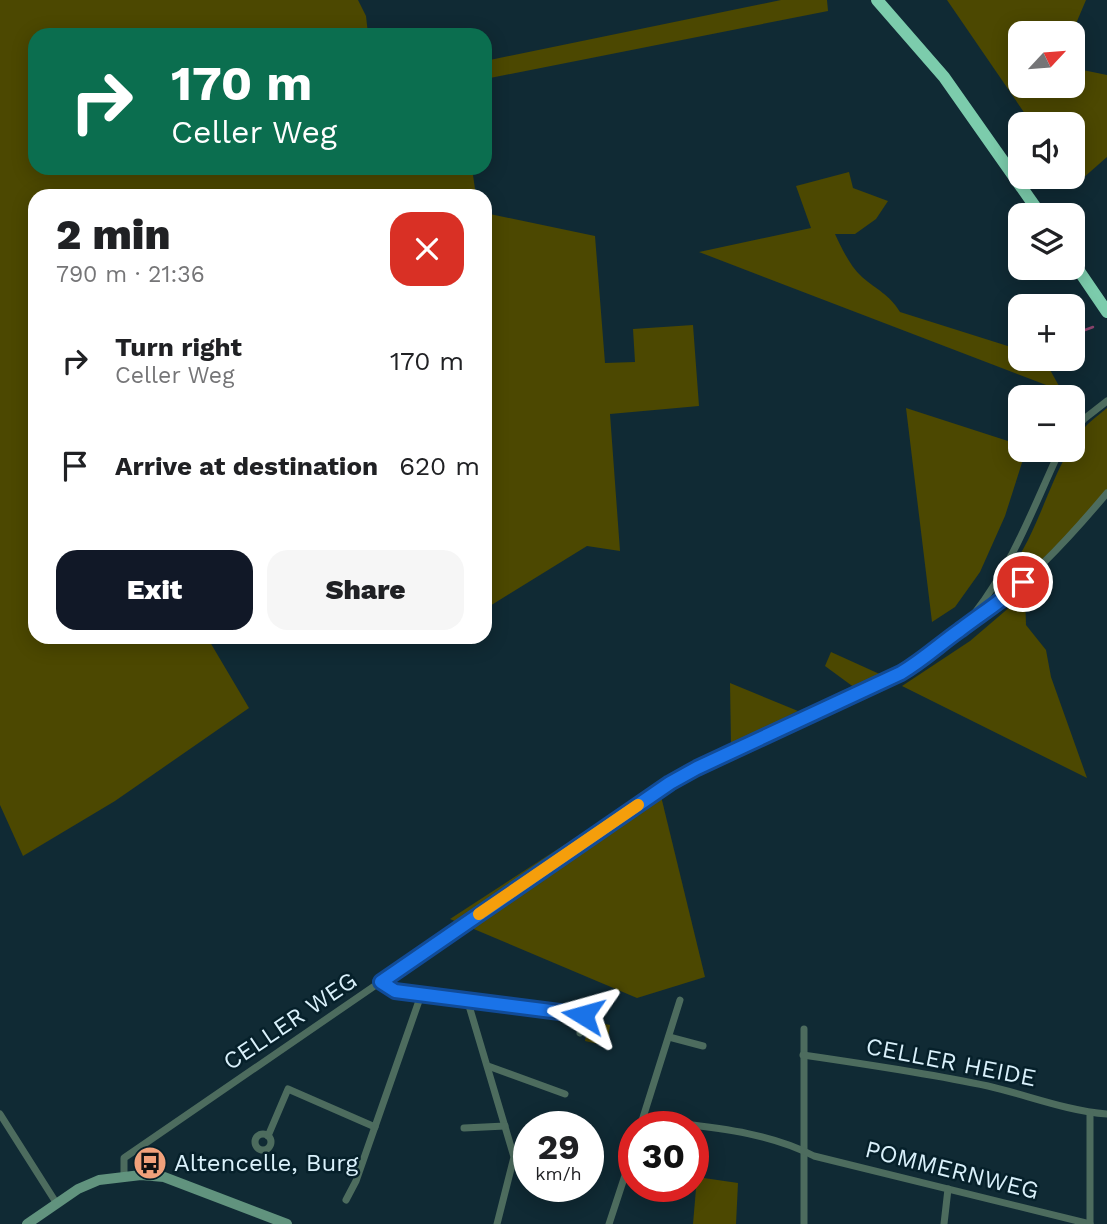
<!DOCTYPE html>
<html lang="en">
<head>
<meta charset="utf-8">
<style>
  body { margin:0; font-family:"Work Sans",sans-serif; background:#f6f6f6; color:#202124; height:100vh; display:flex; flex-direction:column; font-size:26px; white-space:nowrap }
  * { box-sizing:border-box; margin:0 }
  p { font-size:23px; color:#757577 }
  .icon { flex:none; width:38px; height:38px; fill:none; stroke:currentColor; stroke-width:2; stroke-linecap:round; stroke-linejoin:round }
  .map { position:relative; flex:1; overflow:hidden }
  .panel { position:absolute; left:28px; top:189px; width:464px; height:455px; display:flex; flex-direction:column; background:#fff; border-radius:21px; box-shadow:0 4px 18px #0003 }
  .panel>* { flex:none }
  .guide { position:absolute; left:28px; top:28px; width:464px; height:147px; border-radius:21px; box-shadow:0 4px 18px #0003; background:#0b6e4f; color:#fff; overflow:hidden }
  .needle { width:46px; rotate:64deg }
  .controls { position:absolute; left:1008px; top:21px; display:grid; gap:14px }
  .controls a { display:grid; place-items:center; width:77px; height:77px; border-radius:14px; background:#fff; box-shadow:0 4px 18px #0003; font-size:35px }
  .speed { position:absolute; left:513px; top:1111px; display:flex; gap:14px; font-size:35px; font-weight:700; text-align:center }
  .speed>* { display:grid; place-content:center; width:91px; height:91px; border-radius:50%; background:#fff; box-shadow:0 4px 18px #0003; line-height:1 }
  .speed small { font-size:18px; font-weight:400 }
  .speed .limit { border:10px solid #d22; background:#fff; color:#111 }
  .pin { position:absolute; display:grid; place-items:center; width:60px; height:60px; color:#fff; margin:-30px; border:4px solid #fff; border-radius:50%; box-shadow:0 2px 7px #0007 }
  .me { position:absolute; width:77px; margin:-38px; rotate:278deg; stroke-linejoin:round; filter:drop-shadow(0 0 5px #0008) }
  .turn { display:flex; align-items:center; gap:24px; height:147px; padding:0 28px; font-size:32px }
  .turn .icon { width:91px; height:91px; stroke-width:2.5 }
  .turn b { display:block; font-size:49px; line-height:60px }
  .round { display:grid; place-items:center; flex:none; width:74px; height:74px; border-radius:21px; background:#f6f6f6 }
  .headline { display:flex; align-items:center; justify-content:space-between; height:119px; padding:0 28px }
  h1 { font-size:42px; font-weight:800; line-height:52px }
  .action { display:flex; gap:14px; margin-top:auto; padding:14px 28px }
  .action a { flex:1; height:80px; border-radius:21px; background:#111827; color:#fff; font-size:28px; font-weight:800; line-height:80px; text-align:center }
  .action a+a { background:#f6f6f6; color:#202124 }
  ul { padding:0; list-style:none }
  li { display:flex; align-items:center; gap:21px; height:105px; padding:0 28px }
  li div { flex:1 }
  li b { display:block; font-size:26px }
  li em { font-style:normal }
  .map>svg:first-child { display:block }
</style>
</head>
<body>
<div class="map">
<svg width="1107" height="1224" viewBox="0 0 1107 1224">
  <rect width="100%" height="100%" fill="#102a34"/>
  <g fill="#4c4801">
    <polygon points="0,0 358,0 366,16 368,34 413,31 414,35 35,35 35,168 472,168 476,196 35,196 35,637 207,637 249,708 115,801 23,856 0,805"/>
    <polygon points="781,0 827,0 828,11 485,79 485,61"/>
    <polygon points="947,0 1086,0 1072,33 1020,33 1020,86 1073,86 1073,68 1107,75 1107,157 1074,186 1067,177 1073,177 1073,124 1032,124"/>
    <path d="M849,172L853,188L888,201L876,219L855,234H835C842,249 850,266 862,277C877,290 889,294 900,312L1020,350V359H1044L1059,386L1054,388L699,252L811,228L796,186Z"/>
    <polygon points="485,213 595,236 605,363 635,362 633,329 693,325 699,406 610,414 620,551 587,546 485,609"/>
    <polygon points="906,408 1020,445 1020,450 1026,450 1005,516 980,572 955,607 932,622"/>
    <path d="M1107,408V490C1069,535 1027,577 979,613C997,590 1015,566 1028,540C1043,510 1053,478 1069,450H1073C1073,433 1095,418 1107,408Z"/>
    <polygon points="1025,594 1026,625 1046,650 1051,677 1087,778 902,686 970,641"/>
    <polygon points="831,652 884,676 855,688 825,666"/>
    <polygon points="730,683 798,711 731,745"/>
    <polygon points="658,784 705,977 637,998 450,919"/>
    <polygon points="589,1021 610,1025 607,1046 585,1041"/>
    <polygon points="697,1177 738,1183 736,1224 693,1224"/>
  </g>
  <g fill="none" stroke-linecap="round" stroke-linejoin="round">
    <polyline stroke="#8d456f" stroke-width="2.5" points="1073,328 1085,330 1093,327"/>
    <g stroke="#4d6c5e" stroke-width="7">
      <polyline points="1073,432 1084,419 1107,401"/>
      <path d="M969,624C1023,588 1066,542 1107,493"/>
      <polyline points="381,982 395,991 467,999 514,1157 497,1224"/>
      <polyline points="467,999 583,1015 580,1033"/>
      <polyline points="804,1029 804,1224"/>
      <polyline points="669,1037 703,1046"/>
      <path d="M803,1055C865,1064 927,1073 988,1086C1027,1095 1067,1111 1107,1114"/>
      <polyline points="488,1066 565,1094"/>
      <polyline points="0,1114 57,1204"/>
      <path d="M643,1119C700,1127 762,1129 814,1156L1090,1224"/>
      <polyline points="640,1127 680,1000"/>
      <polyline points="464,1128 505,1126"/>
      <circle cx="263" cy="1142" r="8"/>
      <polyline points="268,1136 288,1089 375,1127"/>
      <path d="M124,1175V1158L670,783L697,768C739,749 781,730 823,710C877,685 936,662 974,614C1014,562 1033,508 1060,450"/>
      <polyline points="346,1200 356,1181 421,995"/>
      <polyline points="609,1224 634,1148"/>
      <polyline points="944,1224 948,1189"/>
      <polyline points="1090,1224 1090,1113"/>
    </g>
    <polyline stroke="#61937e" stroke-width="10" points="27,1224 78,1189 99,1180 141,1175 164,1177 287,1224"/>
    <g stroke="#7cccac" stroke-width="12">
      <polyline points="877,0 944,77 1041,215"/>
      <polyline points="1073,262 1107,312"/>
    </g>
  </g>
  <g fill="none" stroke-linecap="round" stroke-linejoin="round">
    <defs>
      <path id="route" d="M583,1015L395,991L381,982L670,783L697,768L901,673C923,660 940,644 960,630C981,614 1003,600 1023,582"/>
    </defs>
    <use href="#route" stroke="#114b97" stroke-width="18"/>
    <use href="#route" stroke="#1a73e8" stroke-width="12"/>
    <polyline stroke="#f59e0b" stroke-width="12" points="479,914 638,805"/>
  </g>
  <defs>
    <symbol id="bus-disc" viewBox="-11 -11 22 22"><circle r="9.5" fill="#f1a17b" stroke="#06202a"/><path d="M-5-6H5V4H4V6H2V4H-2V6H-4V4H-5ZM-3.5-4V0h7V-4ZM-3.5 1.2v1.5H-2V1.2ZM2 1.2v1.5H3.5V1.2Z" fill="#111"/></symbol>
  </defs>
  <g fill-rule="evenodd">
    <use href="#bus-disc" x="131" y="1144" width="38" height="38"/>
  </g>
  <g text-anchor="middle" stroke-width="5" stroke-linejoin="round" paint-order="stroke">
    <g font-size="24" fill="#daf1fb" stroke="#06202a">
      <text transform="translate(290 1021) rotate(-34)" y="8">CELLER WEG</text>
      <text transform="translate(951 1062) rotate(11)" y="8">CELLER HEIDE</text>
      <text transform="translate(952 1170) rotate(14)" y="8">POMMERNWEG</text>
    </g>
    <g font-size="24" fill="#daf1fb" stroke="#06202a" text-anchor="start">
      <text x="174" y="1171">Altencelle, Burg</text>
    </g>
  </g>
</svg>
<div class="controls">
<a><svg class="needle" viewBox="-14 -14 28 28"><path d="M0-13l5 13h-10z" fill="#e53935"/><path d="M0 13l5-13h-10z" fill="#757577"/></svg></a>
<a><svg class="icon" aria-label="sound" viewBox="0 0 24 24"><path d="M4 9h4l5-4v14l-5-4H4zM17 9q2 3 0 6"/></svg></a>
<a><svg class="icon" aria-label="layers" viewBox="0 0 24 24"><path d="M12 4l9 5-9 5-9-5zM3 14l9 5 9-5"/></svg></a>
<a>+</a>
<a>−</a>
</div>
<div class="speed"><div>29<small>km/h</small></div><div class="limit">30</div></div>
<div class="pin" style="left:1023px;top:582px;background:#d93025"><svg class="icon" aria-label="arrive" viewBox="0 0 24 24"><path d="M6 21V4h12l-3 4 3 4H6"/></svg></div>
<svg class="me" style="left:583px;top:1015px" viewBox="-20 -20 40 40"><path d="M0-17L14 15 0 8-14 15z" fill="#1a73e8" stroke="#fff" stroke-width="4"/></svg>
<div class="guide">
<div class="turn"><svg class="icon" aria-label="right" viewBox="0 0 24 24"><path d="M7 20v-9h11M14 6l5 5-5 5"/></svg><div><b>170 m</b>Celler Weg</div></div>
</div>
<section class="panel">
<div class="headline"><div><h1>2 min</h1><p>790 m · 21:36</p></div><a class="round" style="background:#d93025;color:#fff"><svg class="icon" aria-label="close" viewBox="0 0 24 24"><path d="M6 6l12 12M18 6L6 18"/></svg></a></div>
<ul>
<li><svg class="icon" aria-label="right" viewBox="0 0 24 24"><path d="M7 20v-9h11M14 6l5 5-5 5"/></svg><div><b>Turn right</b><p>Celler Weg</p></div><em>170 m</em></li>
<li><svg class="icon" aria-label="arrive" viewBox="0 0 24 24"><path d="M6 21V4h12l-3 4 3 4H6"/></svg><div><b>Arrive at destination</b></div><em>620 m</em></li>
</ul>
<div class="action"><a>Exit</a><a>Share</a></div>
</section>
</div>
</body>
</html>
